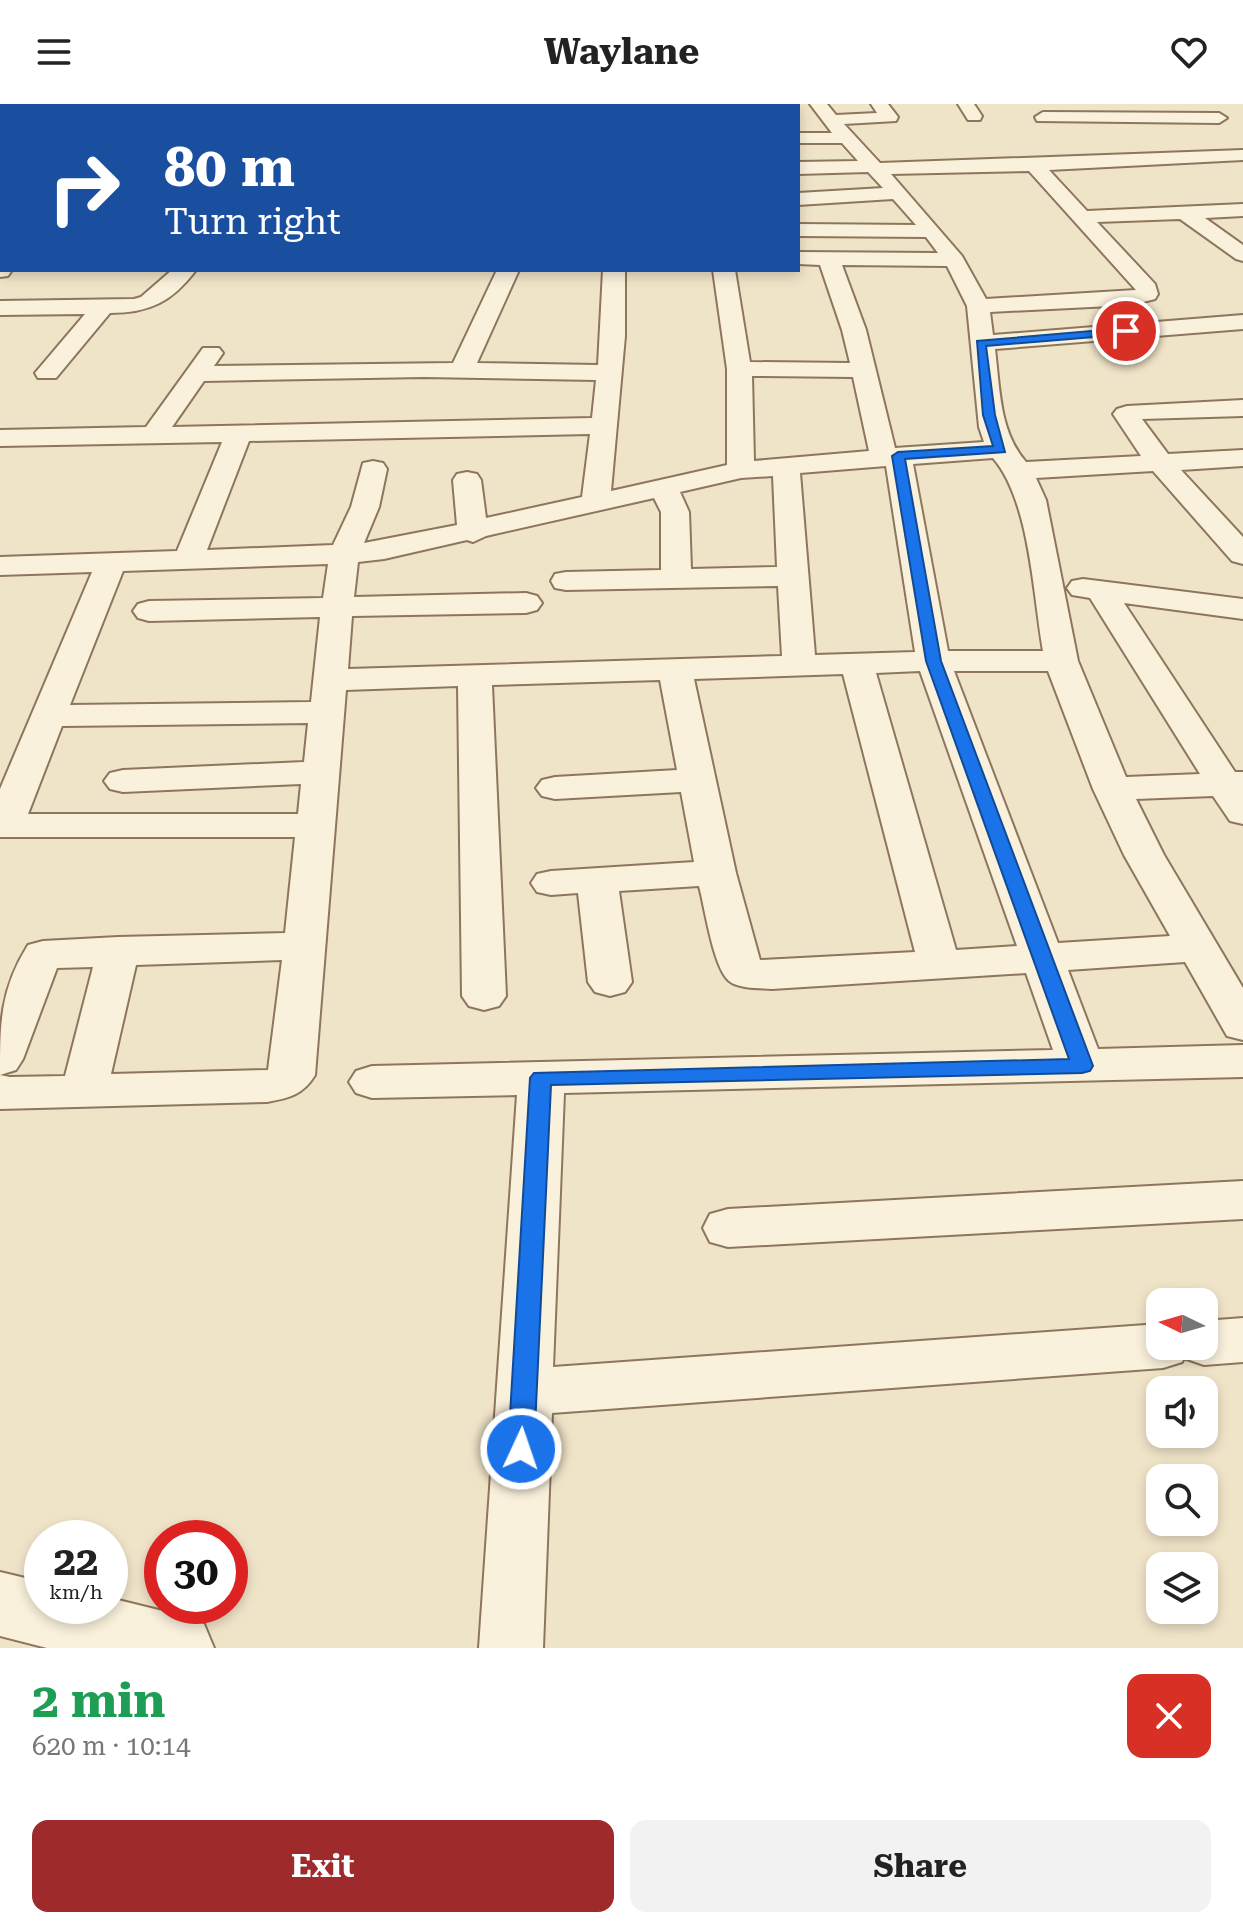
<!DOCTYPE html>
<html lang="en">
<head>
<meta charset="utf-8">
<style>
  body { margin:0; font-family:"Roboto Serif",serif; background:#f2f2f2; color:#222; height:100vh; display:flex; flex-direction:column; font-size:30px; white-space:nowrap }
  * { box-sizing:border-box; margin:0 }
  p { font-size:26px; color:#767676 }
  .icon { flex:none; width:44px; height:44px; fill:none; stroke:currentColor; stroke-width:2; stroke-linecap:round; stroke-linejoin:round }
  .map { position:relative; height:1544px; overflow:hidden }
  .side { display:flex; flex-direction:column; background:#fff; flex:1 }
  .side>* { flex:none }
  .guide { position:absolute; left:0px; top:0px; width:800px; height:168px; box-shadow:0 4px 12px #0003; background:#1a4fa0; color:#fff; overflow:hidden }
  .needle { width:52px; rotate:275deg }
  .fabs { position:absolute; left:1146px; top:1184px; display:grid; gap:16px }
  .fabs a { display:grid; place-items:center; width:72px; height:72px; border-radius:16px; background:#fff; box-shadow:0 4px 12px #0003; font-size:40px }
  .speed { position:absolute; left:24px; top:1416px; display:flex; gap:16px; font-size:40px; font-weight:700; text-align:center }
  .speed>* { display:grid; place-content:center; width:104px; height:104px; border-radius:50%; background:#fff; box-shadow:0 4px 12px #0003; line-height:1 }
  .speed small { font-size:20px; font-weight:400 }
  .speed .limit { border:12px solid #d22; background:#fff; color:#111 }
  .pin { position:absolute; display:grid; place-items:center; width:68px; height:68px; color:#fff; margin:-34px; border:4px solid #fff; border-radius:50%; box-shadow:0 2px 8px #0007 }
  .me { position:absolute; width:88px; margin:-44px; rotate:3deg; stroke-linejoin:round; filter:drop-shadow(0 0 6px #0008) }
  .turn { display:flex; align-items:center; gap:28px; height:168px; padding:0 32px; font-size:36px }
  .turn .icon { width:104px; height:104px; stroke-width:2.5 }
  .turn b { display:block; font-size:56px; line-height:68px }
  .round { display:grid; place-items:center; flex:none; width:84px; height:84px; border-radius:16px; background:#f2f2f2 }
  .overview { display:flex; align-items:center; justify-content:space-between; height:136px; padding:0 32px }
  h1 { font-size:48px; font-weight:700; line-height:60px; color:#1e9e55 }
  .primary-button { display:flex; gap:16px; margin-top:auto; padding:16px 32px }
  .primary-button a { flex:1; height:92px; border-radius:16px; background:#9e2a2b; color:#fff; font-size:32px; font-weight:700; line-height:92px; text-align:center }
  .primary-button a+a { background:#f2f2f2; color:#222 }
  header { display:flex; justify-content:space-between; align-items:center; height:104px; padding:0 32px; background:#fff; font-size:36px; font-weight:700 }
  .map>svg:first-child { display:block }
</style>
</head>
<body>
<header><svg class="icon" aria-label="menu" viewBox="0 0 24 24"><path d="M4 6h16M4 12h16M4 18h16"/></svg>Waylane<svg class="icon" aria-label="heart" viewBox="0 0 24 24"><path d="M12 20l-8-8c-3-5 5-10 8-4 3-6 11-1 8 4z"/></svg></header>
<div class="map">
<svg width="1243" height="1544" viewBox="0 0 1243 1544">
  <rect width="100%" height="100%" fill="#f0e4c8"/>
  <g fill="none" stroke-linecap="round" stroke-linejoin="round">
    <defs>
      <g id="minor">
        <rect x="526" y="0" width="16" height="2"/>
        <polygon points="624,0 640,0 641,2 625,2"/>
        <path d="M810,0H827L836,11L877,9L871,0H888L898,13L896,17L844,20L880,59L1243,46V56L1049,66L1087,107L1243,100V112L1205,114L1243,141V157L1236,155L1180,115L1097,118L1155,180L1158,190L1155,195L1131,201L990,208L993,231L1243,211V225L995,245C1000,285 999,327 1026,358L1141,352L1113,310L1117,305L1127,302L1243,296V312L1142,315L1168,350L1243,346V362L1181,366L1243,433V460L1232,457L1153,367L1036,374L1046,396L1078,557L1126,673L1200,670L1090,494L1072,491L1067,484L1072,477L1083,475L1243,495V515L1124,499L1235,668H1243V720L1230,717L1213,692L1136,695L1164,751L1243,884V936L1227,932L1185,858L1068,866L1098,945L1243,941V973L564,989L553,1263L1160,1220V1242H1204V1217L1243,1214V1258L1204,1261L1184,1254L1182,1258L1163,1264L552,1309L543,1544H479L517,991L372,994L356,989L349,978L356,967L372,962L1053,946L1026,869L772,885C759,884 739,885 729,877C713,863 705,804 699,782L619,787L632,878L625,888L610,892L595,888L588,878L578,789L551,791L537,788L531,779L537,770L551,767L694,758L681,688L555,695L542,692L536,684L542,676L555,673L677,666L660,576L492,581L506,892L499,902L484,906L469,902L462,892L458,582L346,586L315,971C303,991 289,994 267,998L0,1005V971L10,973L65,972L93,863L57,864L23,955L16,966L0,971C0,919 0,886 28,841L43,837L118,833L285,829L295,733H0V685L92,468L0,471V453L177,447L222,338L0,342V326L146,323L203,244H219L223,249L214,262L453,259L497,166H519L477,259L598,261L603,166H625V232L611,387L727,361V265L713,166H735L750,258L850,259L842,226L820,161L798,160V148L938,149L926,133L798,132V120L916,121L893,95L798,101V89L883,84L868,68L798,70V58L858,57L842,39H798V29H832ZM1029,67L1136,186L986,195L962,152L891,70ZM842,161L947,162L967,202L979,323L984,338L895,344L866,226ZM752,272L853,273L869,347L754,357ZM424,273L596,276L592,314L172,323L204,277ZM590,330L582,393L486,414L481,376L477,370L467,368L457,370L453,376L457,421L364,439L379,403L387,365L383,359L373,357L363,359L351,403L333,441L207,446L249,337ZM993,354C1030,397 1033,490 1043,547H948L913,360ZM886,362L915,548L815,551L800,369ZM773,372L777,463L691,465L689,408L680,388L741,374ZM654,394L661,408V466L566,468L555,470L551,477L555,484L566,486L778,482L782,552L348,565L352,512L526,509L537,506L542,499L537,492L526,489L354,493L358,458L384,455L467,436L473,438L486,432ZM328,460L323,494L149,497L138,500L133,507L138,514L149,517L320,513L311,598L70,601L123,467ZM920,567L1017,842L956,846L876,569ZM954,567H1048L1093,685L1124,751L1170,832L1058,839ZM843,570L915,848L760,856L736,769L694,575ZM308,619L304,658L123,666L110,669L104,677L110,685L123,688L301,680L298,710H28L62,622ZM282,856L268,966L111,970L136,861Z"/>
        <polygon points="958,0 974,0 982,12 980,16 968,16"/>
        <polygon points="1043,8 1219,9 1227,14 1219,19 1037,17 1035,13"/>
        <polygon points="0,77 2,78 2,90 0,89"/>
        <polygon points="0,159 2,166 12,166 8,172 0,173"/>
        <path d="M172,166H196C172,198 149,209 110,209L56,274H38L35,269L85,210L0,211V197L134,195L141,193Z"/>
        <polygon points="1243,1077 1243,1115 728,1143 710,1138 703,1124 710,1110 728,1105"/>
      </g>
      <g id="tertiary">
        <polygon points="215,0 237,0 214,2"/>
        <polygon points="0,1468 42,1478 42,1502 110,1502 110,1494 179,1511 204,1520 214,1544 47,1544 0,1532"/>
      </g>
    </defs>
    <use href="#minor" stroke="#8d765c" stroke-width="4"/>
    <use href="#tertiary" stroke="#8d765c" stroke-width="4"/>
    <use href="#minor" fill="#faf1dc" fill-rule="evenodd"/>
    <use href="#tertiary" fill="#faf1dc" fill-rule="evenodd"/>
  </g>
  <polygon fill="#1a73e8" stroke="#114b97" stroke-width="2" points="1126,224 1130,225 1130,230 986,242 995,311 1005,348 905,355 941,557 1093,962 1090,967 1082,969 551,981 534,1345 530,1353 521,1356 512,1353 508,1345 530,974 534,969 1069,955 926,557 892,352 898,348 993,342 983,311 977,237"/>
</svg>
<div class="fabs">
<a><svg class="needle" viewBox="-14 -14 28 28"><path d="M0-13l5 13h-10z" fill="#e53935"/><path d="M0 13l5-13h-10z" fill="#767676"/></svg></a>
<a><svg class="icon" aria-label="sound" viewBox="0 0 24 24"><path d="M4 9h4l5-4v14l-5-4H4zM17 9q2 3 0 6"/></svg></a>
<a><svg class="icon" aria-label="search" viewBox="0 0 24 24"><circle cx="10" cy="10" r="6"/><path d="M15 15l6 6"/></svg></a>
<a><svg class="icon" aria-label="layers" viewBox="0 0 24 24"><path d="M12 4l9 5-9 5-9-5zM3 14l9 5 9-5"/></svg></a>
</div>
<div class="speed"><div>22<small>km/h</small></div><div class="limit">30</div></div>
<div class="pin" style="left:1126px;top:227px;background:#d93025"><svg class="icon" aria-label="arrive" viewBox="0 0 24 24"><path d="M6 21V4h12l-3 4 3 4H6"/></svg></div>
<svg class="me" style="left:521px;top:1345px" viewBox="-20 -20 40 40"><circle r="17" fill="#1a73e8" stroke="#fff" stroke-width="3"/><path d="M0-11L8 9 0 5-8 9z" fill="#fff"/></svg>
<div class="guide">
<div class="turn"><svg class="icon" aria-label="right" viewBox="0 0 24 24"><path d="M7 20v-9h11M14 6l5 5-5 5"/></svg><div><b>80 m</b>Turn right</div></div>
</div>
</div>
<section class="side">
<div class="overview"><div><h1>2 min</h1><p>620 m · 10:14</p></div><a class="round" style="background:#d93025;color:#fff"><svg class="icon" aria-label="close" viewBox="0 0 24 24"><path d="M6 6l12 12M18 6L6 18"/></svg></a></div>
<div class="primary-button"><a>Exit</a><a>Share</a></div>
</section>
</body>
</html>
